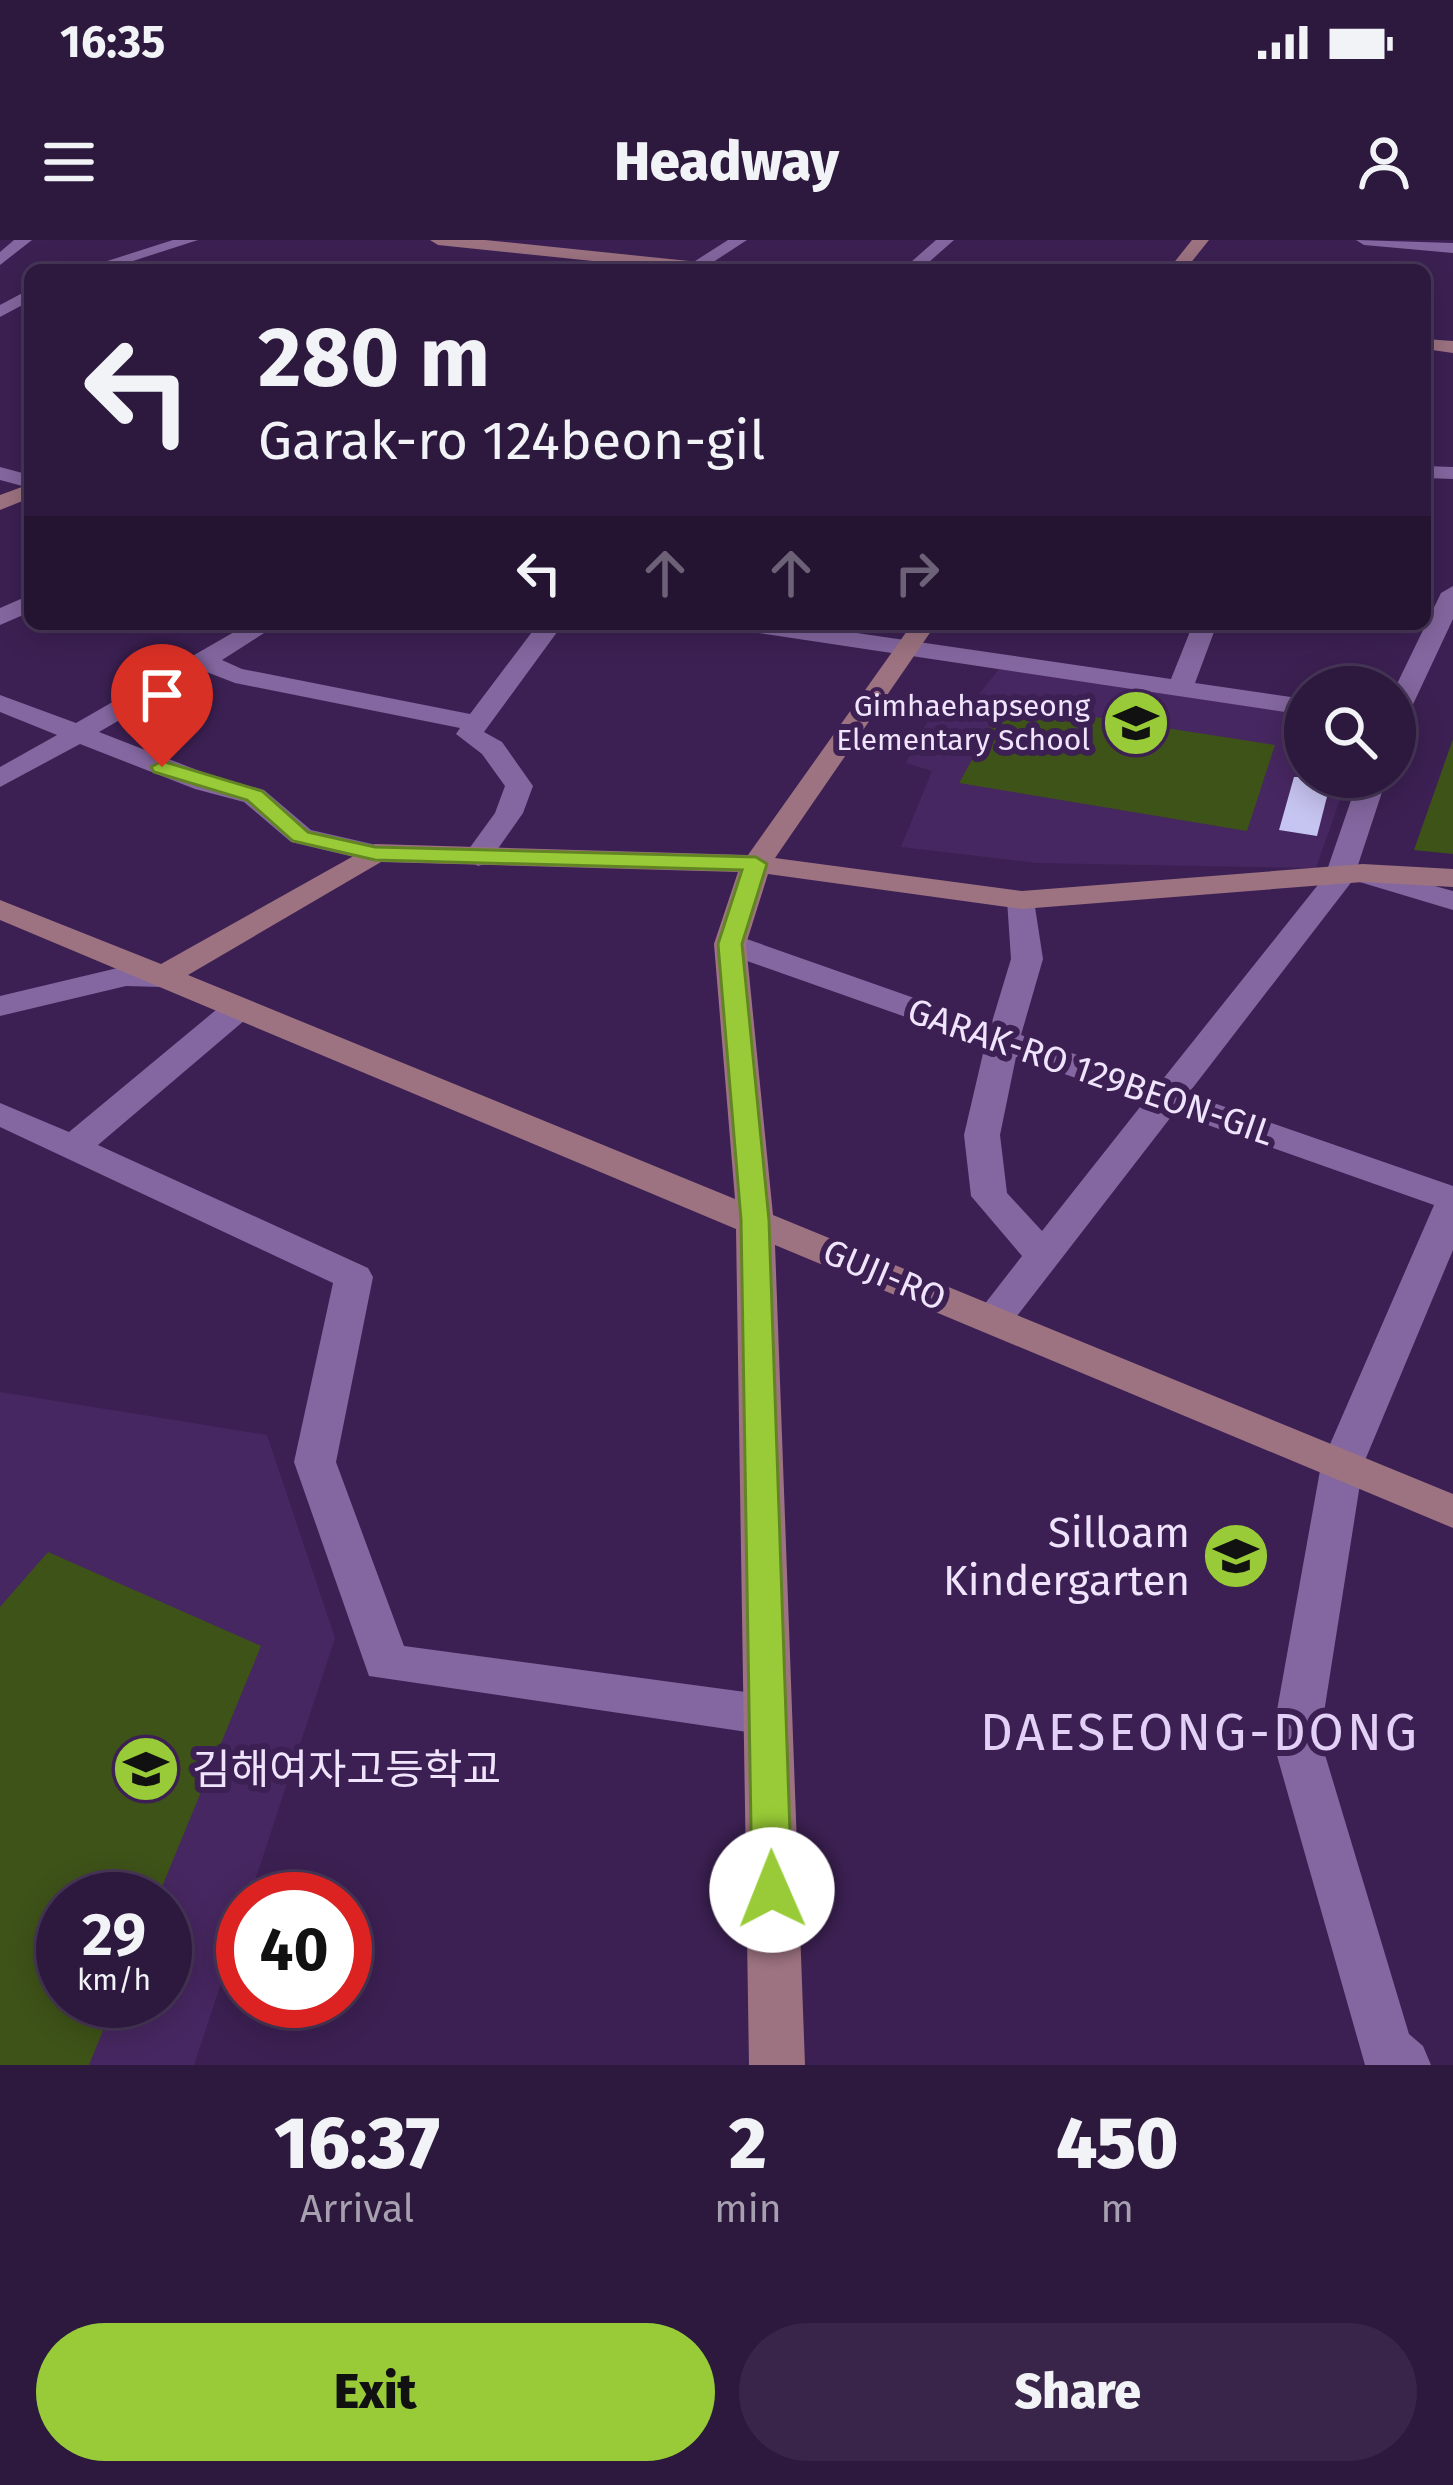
<!DOCTYPE html>
<html lang="en">
<head>
<meta charset="utf-8">
<style>
  body { margin:0; font-family:"Fira Sans","Noto Sans KR",sans-serif; background:#392549; color:#f1f3f6; height:100vh; display:flex; flex-direction:column; font-size:45px; white-space:nowrap }
  * { box-sizing:border-box; margin:0 }
  p { font-size:39px; color:#a7a0b0 }
  .icon { flex:none; width:66px; height:66px; fill:none; stroke:currentColor; stroke-width:2; stroke-linecap:round; stroke-linejoin:round }
  .map { position:relative; height:1825px; overflow:hidden }
  .sheet { display:flex; flex-direction:column; background:#2d183e; flex:1 }
  .sheet>* { flex:none }
  .hud { position:absolute; left:24px; top:24px; width:1407px; height:366px; border-radius:18px; box-shadow:0 6px 30px #0003,0 0 0 3px #483758; background:#2d183e; color:#f1f3f6; overflow:hidden }
  .fabs { position:absolute; left:1284px; top:426px; display:grid; gap:24px }
  .fabs a { display:grid; place-items:center; width:132px; height:132px; border-radius:50%; background:#2d183e; box-shadow:0 6px 30px #0003,0 0 0 3px #483758; font-size:60px }
  .speed { position:absolute; left:36px; top:1632px; display:flex; gap:24px; font-size:60px; font-weight:700; text-align:center }
  .speed>* { display:grid; place-content:center; width:156px; height:156px; border-radius:50%; background:#2d183e; box-shadow:0 6px 30px #0003,0 0 0 3px #483758; line-height:1 }
  .speed small { font-size:30px; font-weight:400 }
  .speed .limit { border:18px solid #d22; background:#fff; color:#111 }
  .pin { position:absolute; display:grid; place-items:center; width:102px; height:102px; color:#fff; margin:-123px -51px; border-radius:50% 50% 50% 0; rotate:-45deg; box-shadow:0 0 12px #0007 }
  .pin .icon { rotate:45deg }
  .me { position:absolute; width:132px; margin:-66px; rotate:359deg; stroke-linejoin:round; filter:drop-shadow(0 0 9px #0008) }
  .turn { display:flex; align-items:center; gap:42px; height:252px; padding:0 36px; font-size:54px }
  .turn .icon { width:156px; height:156px; stroke-width:2.5 }
  .turn b { display:block; font-size:84px; line-height:102px }
  .lanes { display:flex; align-items:center; height:114px; padding:0 36px; background:#0003; justify-content:center; gap:60px; direction:ltr }
  .lanes .off { opacity:.35 }
  .eta { display:flex; justify-content:space-evenly; align-items:center; height:204px; text-align:center }
  .eta b { font-size:72px; font-weight:800; line-height:84px }
  .button { display:flex; gap:24px; margin-top:auto; padding:24px 36px }
  .button a { flex:1; height:138px; border-radius:72px; background:#98cb37; color:#111; font-size:48px; font-weight:800; line-height:138px; text-align:center }
  .button a+a { background:#392549; color:#f1f3f6 }
  .status { display:flex; justify-content:space-between; align-items:center; height:84px; padding:0 60px; background:#2d183e; direction:ltr }
  .status svg { height:33px; fill:currentColor }
  header { display:flex; justify-content:space-between; align-items:center; height:156px; padding:0 36px; background:#2d183e; font-size:54px; font-weight:800 }
  .map>svg:first-child { display:block }
</style>
</head>
<body>
<div class="status"><b>16:35</b><svg viewBox="0 0 49 12"><path d="M0 12V9h3v3zM5 12V6h3v6zM10 12V3h3v9zM15 12V0h3v12zM26 1h20v11H26zM47 4h2v5h-2z"/></svg></div>
<header><svg class="icon" aria-label="menu" viewBox="0 0 24 24"><path d="M4 6h16M4 12h16M4 18h16"/></svg>Headway<svg class="icon" aria-label="person" viewBox="0 0 24 24"><circle cx="12" cy="8" r="4"/><path d="M4 21q1-7 8-7t8 7"/></svg></header>
<div class="map">
<svg width="1453" height="1825" viewBox="0 0 1453 1825">
  <rect width="100%" height="100%" fill="#3c2053"/>
  <g fill="#472761" fill-rule="evenodd">
    <polygon points="999,429 1305,474 1305,537 1348,537 1316,628 1037,623 901,607 932,531 906,523 938,461 972,463"/>
    <path d="M0,1152L267,1195L335,1398L249,1659H243V1677L194,1825H0ZM63,1659H165V1761H63Z"/>
  </g>
  <g fill="#3e5318">
    <polygon points="1004,463 1275,505 1247,591 959,543"/>
    <polygon points="1453,499 1453,614 1414,610"/>
    <polygon points="48,1312 261,1406 157,1659 63,1659 63,1761 115,1761 89,1825 0,1825 0,1367"/>
  </g>
  <polygon fill="#c6c4f0" points="1294,537 1332,537 1317,596 1279,590"/>
  <g fill="none" stroke-linecap="round" stroke-linejoin="round">
    <g fill="#8467a0" fill-rule="evenodd">
      <polygon points="14,0 32,0 0,25 0,12"/>
      <polygon points="173,0 198,0 105,30 79,30"/>
      <polygon points="728,0 747,0 701,30 681,30"/>
      <polygon points="936,0 954,0 920,30 902,30"/>
      <polygon points="1356,0 1453,3 1453,13 1364,5"/>
      <polygon points="30,49 30,61 0,77 0,65"/>
      <polygon points="1425,226 1453,227 1453,239 1425,238"/>
      <polygon points="0,227 30,235 30,248 0,240"/>
      <polygon points="1453,346 1453,379 1408,475 1395,483 1395,448 1441,353"/>
      <polygon points="30,355 30,372 0,385 0,368"/>
      <polygon points="248,384 278,384 222,420 242,429 470,474 538,384 563,384 484,492 502,502 533,546 523,573 488,623 478,626 463,617 495,573 505,546 482,514 456,494 460,488 235,443 204,431 99,492 215,537 264,550 311,590 385,607 390,613 385,619 375,622 291,602 244,562 195,549 80,504 0,547 0,527 57,495 0,472 0,455 76,483"/>
      <polygon points="733,384 795,384 1171,439 1193,384 1217,384 1195,443 1305,459 1305,475 745,391"/>
      <path d="M1359,537H1387L1358,625L1453,651V670L1353,640L1188,854L1453,946V1010L1363,1225L1320,1498L1409,1794L1423,1806L1431,1825H1365L1272,1498L1321,1225L1434,965L1174,873L1007,1089L993,1092L979,1089L973,1079L1022,1016L971,956L964,895L985,805L719,711L714,704L719,697H741L991,785L1011,719L1007,660L1022,651L1033,654L1043,719L1021,795L1159,844L1325,636ZM1016,817L1144,862L1042,991L1007,953L1000,895Z"/>
      <polygon points="126,726 161,727 177,737 161,747 126,746 0,776 0,756"/>
      <polygon points="240,757 256,767 252,774 98,905 368,1028 373,1037 336,1222 404,1406 768,1455 785,1461 792,1475 785,1489 768,1495 369,1436 294,1222 333,1043 0,887 0,863 69,892 228,760"/>
    </g>
    <g fill="#9d7381" fill-rule="evenodd">
      <polygon points="430,0 485,0 728,25 736,30 680,30 438,5"/>
      <polygon points="1192,0 1209,0 1185,30 1168,30"/>
      <polygon points="1425,99 1453,101 1453,113 1425,109"/>
      <polygon points="30,244 30,258 0,270 0,255"/>
      <path d="M912,384H936L775,618L1022,651L1363,624L1453,629V647L1363,642L1022,669L768,634L746,704L773,975L1453,1254V1288L775,1005L805,1825H749L736,989L0,680V660L161,724L375,604L748,615ZM381,622L738,632L714,704L735,959L188,735Z"/>
    </g>
  </g>
  <polygon fill="#98cb37" stroke="#638424" stroke-width="3" points="162,521 262,551 308,592 375,607 756,617 767,624 742,704 769,980 792,1650 786,1663 772,1668 758,1663 752,1650 741,980 718,704 742,630 375,620 293,601 247,560 154,532 151,527"/>
  <defs>
    <symbol id="school-disc" viewBox="-11 -11 22 22"><circle r="9.5" fill="#98cb37" stroke="#3c2053"/><path d="M0-5L7-2L0 1L-7-2ZM-4 1L0 2.5L4 1V4Q0 6-4 4Z" fill="#111"/></symbol>
  </defs>
  <g fill-rule="evenodd">
    <use href="#school-disc" x="1098" y="445" width="76" height="76"/>
    <use href="#school-disc" x="1198" y="1278" width="76" height="76"/>
    <use href="#school-disc" x="108" y="1491" width="76" height="76"/>
  </g>
  <g text-anchor="middle" stroke-width="12" stroke-linejoin="round" paint-order="stroke">
    <g font-size="30" fill="#f0e4fd" stroke="#3c2053" text-anchor="end">
      <text x="1090" y="476">Gimhaehapseong<tspan x="1090" dy="34">Elementary School</tspan></text>
    </g>
    <g font-size="36" fill="#f0e4fd" stroke="#3c2053">
      <text transform="translate(1091 831) rotate(19)" y="13">GARAK-RO 129BEON-GIL</text>
      <text transform="translate(885 1034) rotate(23)" y="13">GUJI-RO</text>
    </g>
    <g font-size="42" fill="#f0e4fd" stroke="#3c2053" text-anchor="end">
      <text x="1190" y="1307">Silloam<tspan x="1190" dy="48">Kindergarten</tspan></text>
      <text x="192" y="1544" text-anchor="start">김해여자고등학교</text>
    </g>
    <g font-size="51" letter-spacing="3" fill="#e3d0f6" stroke="#3c2053">
      <text x="1200" y="1510">DAESEONG-DONG</text>
    </g>
  </g>
</svg>
<div class="fabs">
<a><svg class="icon" aria-label="search" viewBox="0 0 24 24"><circle cx="10" cy="10" r="6"/><path d="M15 15l6 6"/></svg></a>
</div>
<div class="speed"><div>29<small>km/h</small></div><div class="limit">40</div></div>
<div class="pin" style="left:162px;top:527px;background:#d93025"><svg class="icon" aria-label="arrive" viewBox="0 0 24 24"><path d="M6 21V4h12l-3 4 3 4H6"/></svg></div>
<svg class="me" style="left:772px;top:1650px" viewBox="-20 -20 40 40"><circle r="19" fill="#fff"/><path d="M0-13L10 11 0 6-10 11z" fill="#98cb37"/></svg>
<div class="hud">
<div class="turn"><svg class="icon" aria-label="left" viewBox="0 0 24 24"><path d="M17 20v-9H6M10 6l-5 5 5 5"/></svg><div><b>280 m</b>Garak-ro 124beon-gil</div></div>
<div class="lanes"><svg class="icon" aria-label="left" viewBox="0 0 24 24"><path d="M17 20v-9H6M10 6l-5 5 5 5"/></svg><svg class="icon off" aria-label="ahead" viewBox="0 0 24 24"><path d="M12 20V5M6 11l6-6 6 6"/></svg><svg class="icon off" aria-label="ahead" viewBox="0 0 24 24"><path d="M12 20V5M6 11l6-6 6 6"/></svg><svg class="icon off" aria-label="right" viewBox="0 0 24 24"><path d="M7 20v-9h11M14 6l5 5-5 5"/></svg></div>
</div>
</div>
<section class="sheet">
<div class="eta">
<div><b>16:37</b><p>Arrival</p></div>
<div><b>2</b><p>min</p></div>
<div><b>450</b><p>m</p></div>
</div>
<div class="button"><a>Exit</a><a>Share</a></div>
</section>
</body>
</html>
